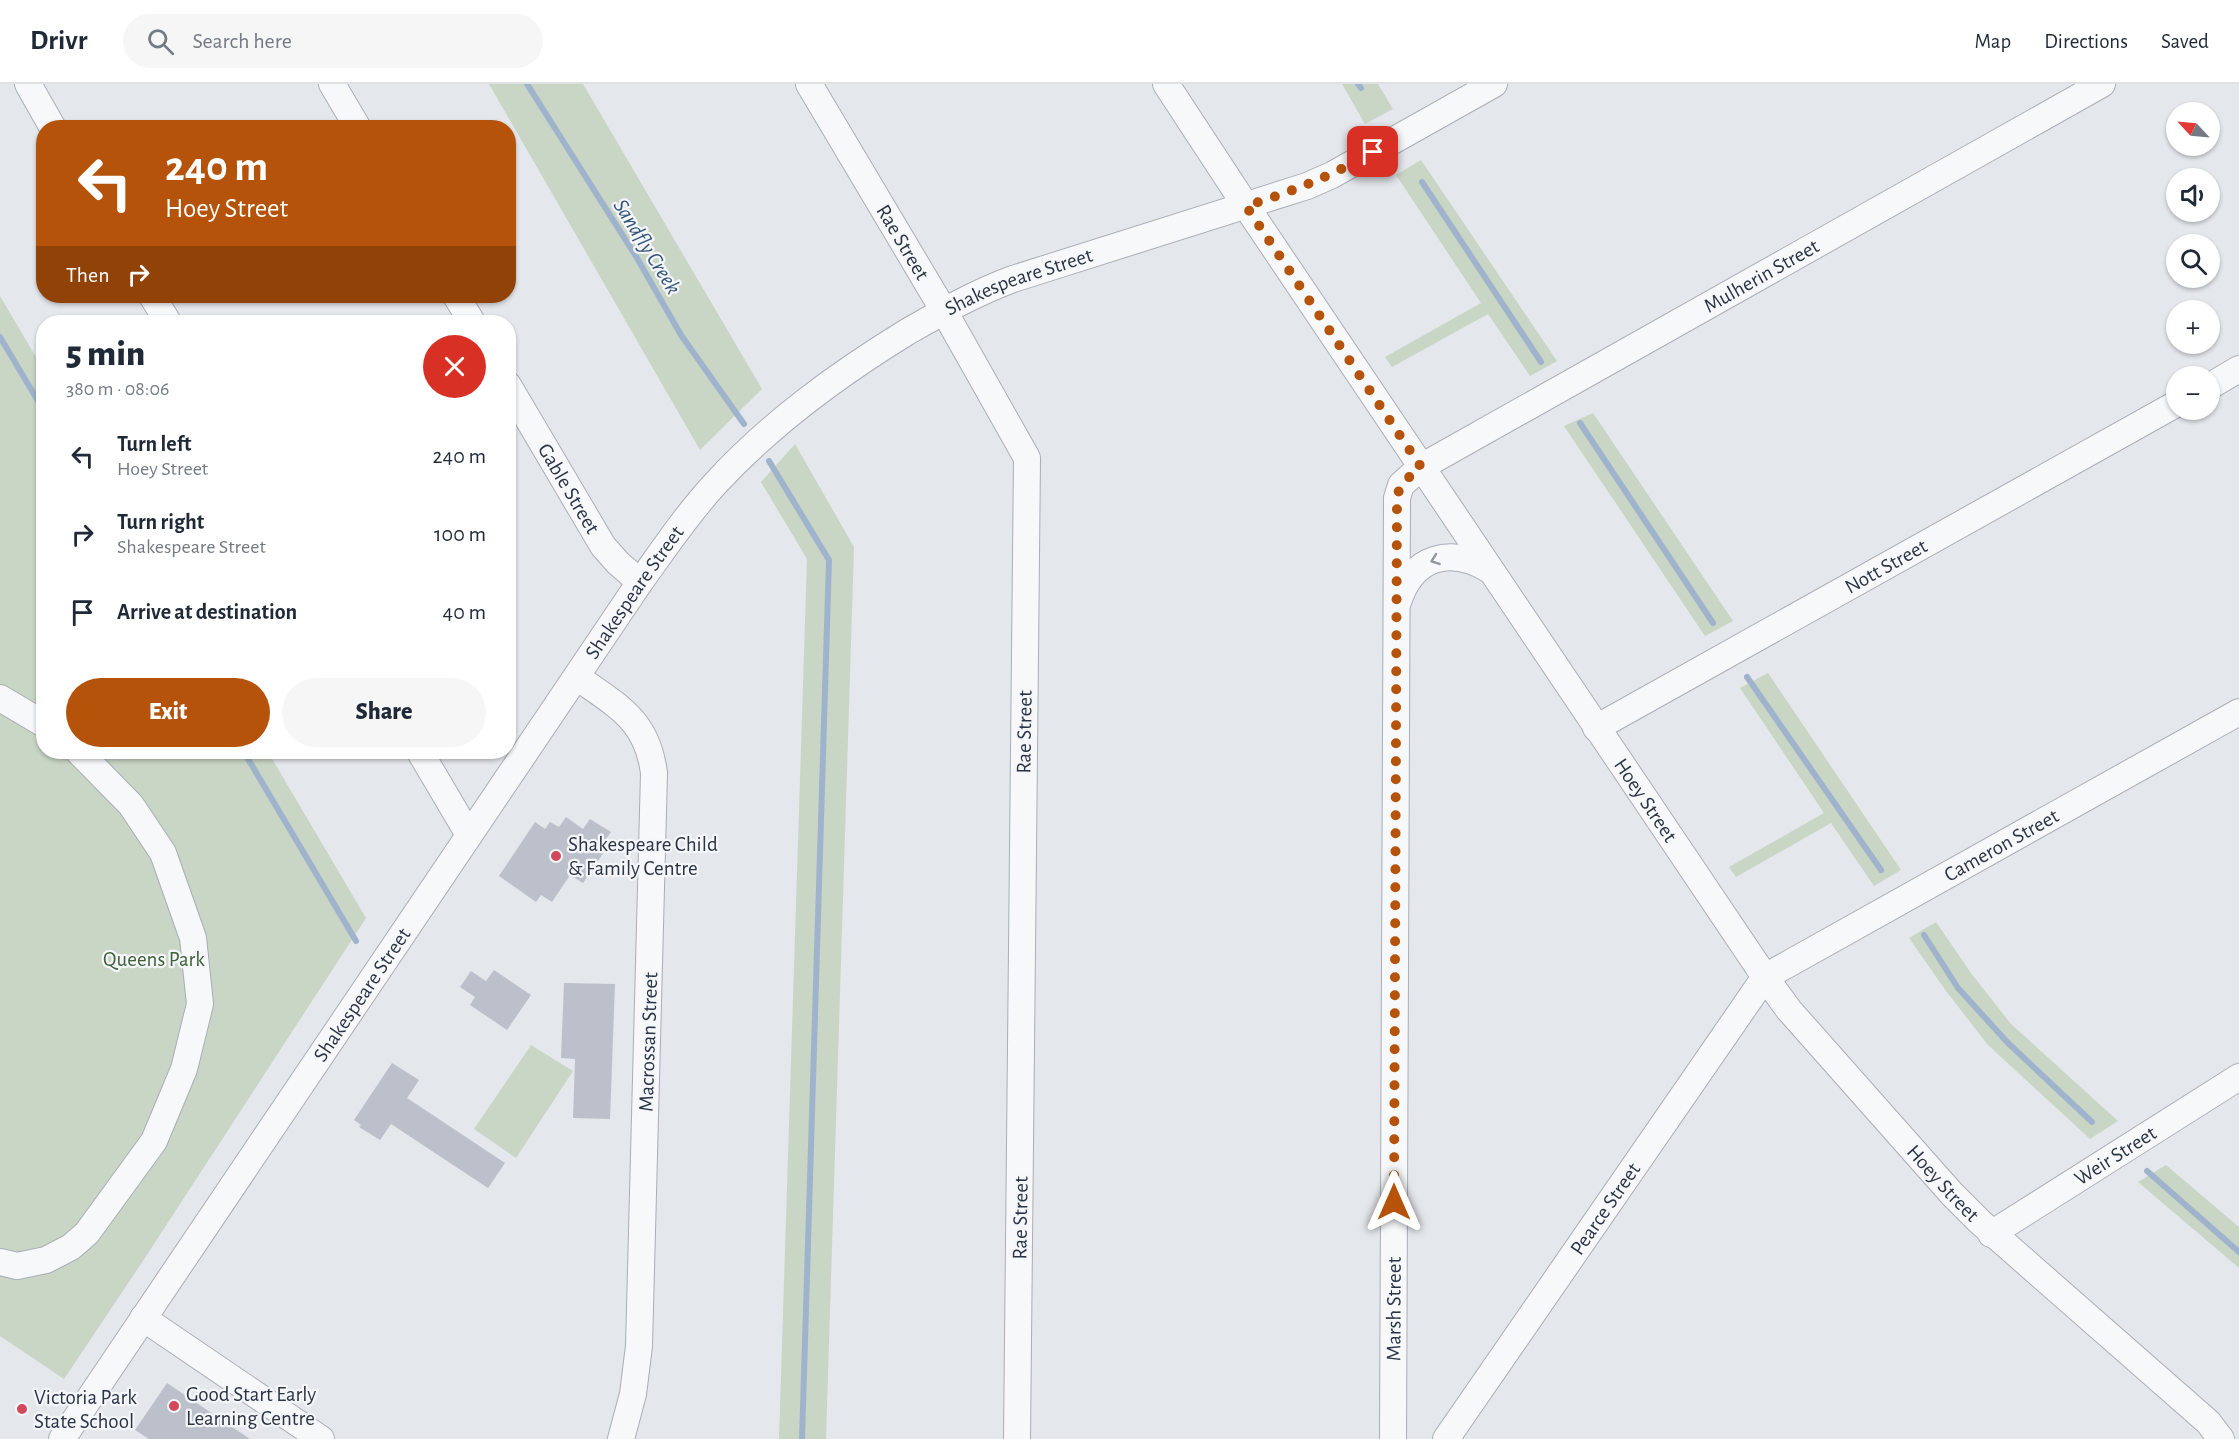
<!DOCTYPE html>
<html lang="en">
<head>
<meta charset="utf-8">
<style>
  body { margin:0; font-family:"Alegreya Sans",sans-serif; background:#f6f6f7; color:#1f2937; height:100vh; display:flex; flex-direction:column; font-size:22px; white-space:nowrap }
  * { box-sizing:border-box; margin:0 }
  p { font-size:20px; color:#747a83 }
  .icon { flex:none; width:33px; height:33px; fill:none; stroke:currentColor; stroke-width:2; stroke-linecap:round; stroke-linejoin:round }
  .map { position:relative; flex:1; overflow:hidden }
  .panel { position:absolute; left:36px; top:231px; width:480px; height:444px; display:flex; flex-direction:column; background:#fff; border-radius:24px; box-shadow:0 2px 4px #0004 }
  .panel>* { flex:none }
  .hud { position:absolute; left:36px; top:36px; width:480px; height:183px; border-radius:24px; box-shadow:0 2px 4px #0004; background:#b45309; color:#fff; overflow:hidden }
  .needle { width:39px; rotate:296deg }
  .tools { position:absolute; left:2166px; top:18px; display:grid; gap:12px }
  .tools a { display:grid; place-items:center; width:54px; height:54px; border-radius:50%; background:#fff; box-shadow:0 2px 4px #0004; font-size:30px }
  .pin { position:absolute; display:grid; place-items:center; width:51px; height:51px; color:#fff; margin:-26px; border-radius:12px; box-shadow:0 3px 9px #0006 }
  .me { position:absolute; width:66px; margin:-33px; rotate:0deg; stroke-linejoin:round; filter:drop-shadow(0 0 4px #0008) }
  .turn { display:flex; align-items:center; gap:21px; height:126px; padding:0 30px; font-size:27px }
  .turn .icon { width:78px; height:78px; stroke-width:2.5 }
  .turn b { display:block; font-size:42px; line-height:51px }
  .then { display:flex; align-items:center; height:57px; padding:0 30px; background:#0003; gap:12px; font-size:22px }
  .round { display:grid; place-items:center; flex:none; width:63px; height:63px; border-radius:32px; background:#f6f6f7 }
  .overview { display:flex; align-items:center; justify-content:space-between; height:102px; padding:0 30px }
  h1 { font-size:36px; font-weight:800; line-height:45px }
  .primary-button { display:flex; gap:12px; margin-top:auto; padding:12px 30px }
  .primary-button a { flex:1; height:69px; border-radius:36px; background:#b45309; color:#fff; font-size:24px; font-weight:800; line-height:69px; text-align:center }
  .primary-button a+a { background:#f6f6f7; color:#1f2937 }
  ul { padding:0; list-style:none }
  li { display:flex; align-items:center; gap:18px; height:78px; padding:0 30px }
  li div { flex:1 }
  li b { display:block; font-size:22px }
  li em { font-style:normal }
  header { display:flex; align-items:center; gap:36px; box-sizing:border-box; height:84px; padding:0 30px; background:#fff; border-bottom:2px solid #e0e1e3 }
  header strong { font-size:28px }
  nav { display:flex; gap:33px; margin-inline-start:auto; font-size:21px }
  .search { width:420px; height:54px; background:#f6f6f7; display:flex; align-items:center; gap:15px; box-sizing:border-box; padding:0 21px; border-radius:33px; color:#747a83; font-size:22px }
  .map>svg:first-child { display:block }
</style>
</head>
<body>
<header>
<strong>Drivr</strong>
<div class="search"><svg class="icon" aria-label="search" viewBox="0 0 24 24"><circle cx="10" cy="10" r="6"/><path d="M15 15l6 6"/></svg>Search here</div>
<nav><a>Map</a><a>Directions</a><a>Saved</a></nav>
</header>
<div class="map">
<svg width="2239" height="1355" viewBox="0 0 2239 1355">
  <rect width="100%" height="100%" fill="#e4e7ec"/>
  <g fill="#c9d6c5">
    <polygon points="489,0 583,0 762,305 700,366"/>
    <polygon points="1342,0 1378,0 1393,25 1365,40"/>
    <polygon points="1421,76 1557,277 1530,292 1488,230 1392,283 1385,273 1481,219 1396,91"/>
    <polygon points="0,212 43,285 44,668 268,668 366,834 141,1180 64,1295 0,1252"/>
    <polygon points="1593,329 1733,537 1705,552 1564,342"/>
    <polygon points="795,360 854,463 826,1355 779,1355 807,475 761,398"/>
    <polygon points="1768,589 1901,786 1874,802 1831,739 1736,793 1729,783 1824,729 1740,604"/>
    <polygon points="1936,838 1971,889 2011,940 2118,1037 2090,1055 1988,961 1946,907 1909,854"/>
    <polygon points="531,961 573,987 516,1074 474,1045"/>
    <polygon points="2166,1081 2239,1143 2239,1184 2138,1098"/>
  </g>
  <g fill="none" stroke-linecap="round" stroke-linejoin="round">
    <g stroke="#9fb4cc" stroke-width="6">
      <polyline points="527,0 637,174 681,251 744,340"/>
      <polyline points="1358,0 1361,4"/>
      <polyline points="1422,98 1541,278"/>
      <polyline points="0,253 44,327"/>
      <polyline points="1580,339 1713,539"/>
      <polyline points="769,377 829,476 802,1355"/>
      <polyline points="1747,593 1881,786"/>
      <polyline points="244,668 356,857"/>
      <polyline points="1924,851 1958,904 2008,959 2092,1038"/>
      <polyline points="2147,1087 2239,1168"/>
    </g>
  </g>
  <g fill="#bbc0ca">
    <polygon points="566,733 583,745 590,735 611,748 603,759 608,762 583,799 570,791 552,818 541,811 536,818 499,792 535,738 545,745 550,738 559,743"/>
    <polygon points="494,886 531,911 507,946 470,921 475,913 460,903 471,887 486,897"/>
    <polygon points="564,899 615,900 610,1035 573,1034 575,975 561,974"/>
    <polygon points="392,979 419,996 407,1014 505,1079 488,1104 391,1040 380,1056 359,1043 361,1041 354,1036"/>
    <polygon points="167,1299 250,1355 149,1355 135,1346"/>
  </g>
  <g fill="none" stroke-linecap="round" stroke-linejoin="round">
    <defs>
      <g id="minor">
        <polyline points="28,0 53,44"/>
        <polyline points="332,0 358,44"/>
        <path id="s1" d="M809,0L944,227L1027,374L1017,1355"/>
        <path id="s2" d="M1166,0L1246,122L1765,893L1789,926L1952,1110L1980,1138L2208,1338L2221,1355"/>
        <polyline points="152,212 168,238"/>
        <polyline points="456,212 472,238"/>
        <path id="s3" d="M508,301L603,462L618,479L640,498"/>
        <polyline points="2210,302 2239,285"/>
        <path d="M1398,518C1413,472 1450,462 1490,486"/>
        <path d="M577,593C617,622 647,635 654,689L639,1262L633,1310L621,1355"/>
        <polyline points="0,614 44,640"/>
        <path id="s4" d="M1596,644L2176,320"/>
        <polyline points="420,668 469,751"/>
        <path id="s5" d="M1991,1150L2239,993"/>
        <polyline points="0,1178 17,1182 46,1176 71,1163 87,1149 154,1057 184,985 200,920 193,854 163,769 131,721 79,668"/>
        <polyline points="143,1234 321,1355"/>
        <path id="s6" d="M62,1355L640,498C664,465 687,430 715,400C771,339 837,291 907,248C942,228 975,209 1013,195L1307,102L1332,91L1494,0"/>
        <path id="s7" d="M1393,1355L1397,414L1401,401L1421,383L2102,0"/>
        <path id="s8" d="M1446,1355L1765,893L2239,628"/>
      </g>
    </defs>
    <use href="#minor" stroke="#a9aeb7" stroke-width="28"/>
    <use href="#minor" stroke="#f7f8fa" stroke-width="26"/>
  </g>
  <defs><path id="oneway-chevron" d="M-2-3.5L2.5 0L-2 3.5" fill="none" stroke-width="1.6" stroke-linecap="round" stroke-linejoin="round" transform="scale(1.5)"/></defs>
  <use stroke="#9196a0" href="#oneway-chevron" transform="translate(1435 476) rotate(160)"/>
  <g fill="none" stroke-linecap="round" stroke-linejoin="round">
    <path stroke="#b45309" stroke-width="10" stroke-dasharray="0 18" d="M1373,68C1329,93 1294,107 1246,122L1421,383C1411,392 1399,399 1397,414L1394,1118"/>
  </g>
  <g fill="#d1495b" stroke="#f4f6f9" stroke-width="2">
    <circle cx="556" cy="772" r="6"/>
    <circle cx="174" cy="1322" r="6"/>
    <circle cx="22" cy="1325" r="6"/>
  </g>
  <g text-anchor="middle" stroke-width="4.5" stroke-linejoin="round" paint-order="stroke">
    <g font-size="21" fill="#2b3445" stroke="#f4f6f9">
      <text dy="7" stroke="none"><textPath href="#s1" startOffset="184">Rae Street</textPath></text>
      <text dy="7" stroke="none"><textPath href="#s7" startOffset="1372">Mulherin Street</textPath></text>
      <text dy="7" stroke="none"><textPath href="#s6" startOffset="1526">Shakespeare Street</textPath></text>
      <text dy="7" stroke="none"><textPath href="#s3" startOffset="120">Gable Street</textPath></text>
      <text dy="7" stroke="none"><textPath href="#s4" startOffset="332">Nott Street</textPath></text>
      <text dy="7" stroke="none"><textPath href="#s6" startOffset="1022">Shakespeare Street</textPath></text>
      <text transform="translate(1024 648) rotate(-89)" y="7">Rae Street</text>
      <text dy="7" stroke="none"><textPath href="#s2" startOffset="862">Hoey Street</textPath></text>
      <text dy="7" stroke="none"><textPath href="#s8" startOffset="832">Cameron Street</textPath></text>
      <text dy="7" stroke="none"><textPath href="#s6" startOffset="536">Shakespeare Street</textPath></text>
      <text transform="translate(648 958) rotate(-88)" y="7">Macrossan Street</text>
      <text dy="7" stroke="none"><textPath href="#s5" startOffset="147">Weir Street</textPath></text>
      <text dy="7" stroke="none"><textPath href="#s2" startOffset="1348">Hoey Street</textPath></text>
      <text dy="7" stroke="none"><textPath href="#s8" startOffset="280">Pearce Street</textPath></text>
      <text transform="translate(1020 1134) rotate(-89)" y="7">Rae Street</text>
      <text dy="7" stroke="none"><textPath href="#s7" startOffset="130">Marsh Street</textPath></text>
    </g>
    <g font-size="21" fill="#2b3445" stroke="#f4f6f9" text-anchor="start">
      <text x="568" y="767">Shakespeare Child<tspan x="568" dy="24">&amp; Family Centre</tspan></text>
      <text x="186" y="1317">Good Start Early<tspan x="186" dy="24">Learning Centre</tspan></text>
      <text x="34" y="1320">Victoria Park<tspan x="34" dy="24">State School</tspan></text>
    </g>
    <g font-size="21" fill="#3f6138" stroke="#f4f6f9">
      <text x="154" y="882">Queens Park</text>
    </g>
    <g font-size="22" font-style="italic" fill="#34527a" stroke="#f4f6f9">
      <text transform="translate(648 162) rotate(58)" y="8">Sandfly Creek</text>
    </g>
  </g>
</svg>
<div class="tools">
<a><svg class="needle" viewBox="-14 -14 28 28"><path d="M0-13l5 13h-10z" fill="#e53935"/><path d="M0 13l5-13h-10z" fill="#747a83"/></svg></a>
<a><svg class="icon" aria-label="sound" viewBox="0 0 24 24"><path d="M4 9h4l5-4v14l-5-4H4zM17 9q2 3 0 6"/></svg></a>
<a><svg class="icon" aria-label="search" viewBox="0 0 24 24"><circle cx="10" cy="10" r="6"/><path d="M15 15l6 6"/></svg></a>
<a>+</a>
<a>−</a>
</div>
<div class="pin" style="left:1373px;top:68px;background:#d93025"><svg class="icon" aria-label="arrive" viewBox="0 0 24 24"><path d="M6 21V4h12l-3 4 3 4H6"/></svg></div>
<svg class="me" style="left:1394px;top:1118px" viewBox="-20 -20 40 40"><path d="M0-17L14 15 0 8-14 15z" fill="#b45309" stroke="#fff" stroke-width="4"/></svg>
<div class="hud">
<div class="turn"><svg class="icon" aria-label="left" viewBox="0 0 24 24"><path d="M17 20v-9H6M10 6l-5 5 5 5"/></svg><div><b>240 m</b>Hoey Street</div></div>
<div class="then">Then<svg class="icon" aria-label="right" viewBox="0 0 24 24"><path d="M7 20v-9h11M14 6l5 5-5 5"/></svg></div>
</div>
<section class="panel">
<div class="overview"><div><h1>5 min</h1><p>380 m · 08:06</p></div><a class="round" style="background:#d93025;color:#fff"><svg class="icon" aria-label="close" viewBox="0 0 24 24"><path d="M6 6l12 12M18 6L6 18"/></svg></a></div>
<ul>
<li><svg class="icon" aria-label="left" viewBox="0 0 24 24"><path d="M17 20v-9H6M10 6l-5 5 5 5"/></svg><div><b>Turn left</b><p>Hoey Street</p></div><em>240 m</em></li>
<li><svg class="icon" aria-label="right" viewBox="0 0 24 24"><path d="M7 20v-9h11M14 6l5 5-5 5"/></svg><div><b>Turn right</b><p>Shakespeare Street</p></div><em>100 m</em></li>
<li><svg class="icon" aria-label="arrive" viewBox="0 0 24 24"><path d="M6 21V4h12l-3 4 3 4H6"/></svg><div><b>Arrive at destination</b></div><em>40 m</em></li>
</ul>
<div class="primary-button"><a>Exit</a><a>Share</a></div>
</section>
</div>
</body>
</html>
